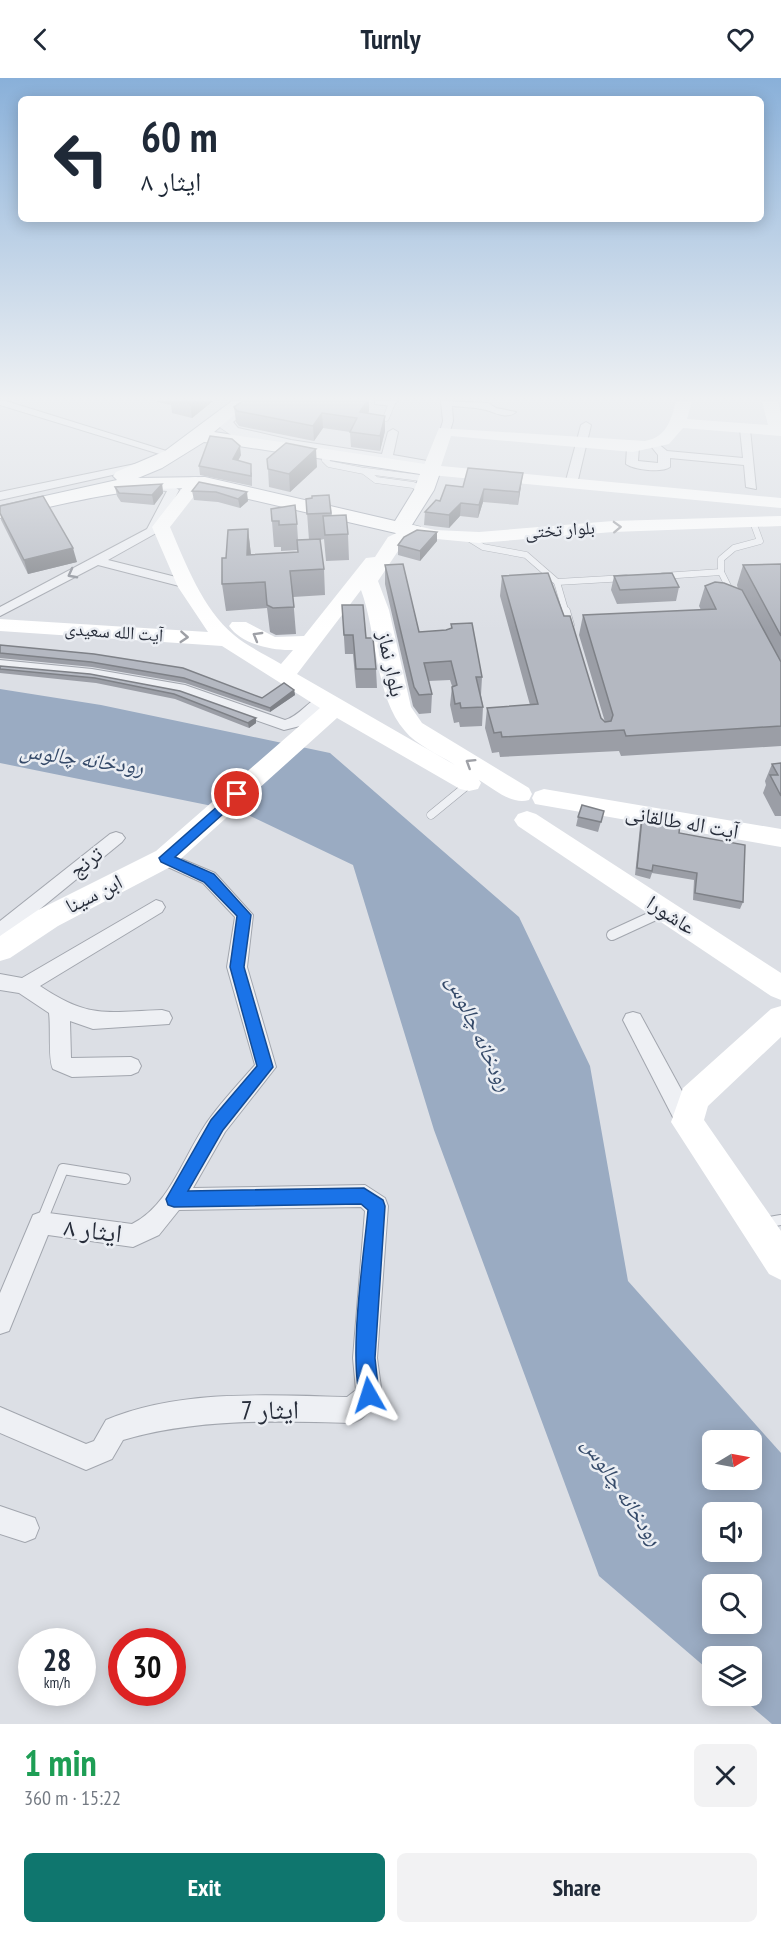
<!DOCTYPE html>
<html lang="en">
<head>
<meta charset="utf-8">
<style>
  body { margin:0; font-family:"PT Sans Narrow","Noto Naskh Arabic",sans-serif; background:#f2f2f3; color:#1f2937; height:100vh; display:flex; flex-direction:column; font-size:22px; white-space:nowrap }
  * { box-sizing:border-box; margin:0 }
  p { font-size:20px; color:#747a83 }
  .icon { flex:none; width:33px; height:33px; fill:none; stroke:currentColor; stroke-width:2; stroke-linecap:round; stroke-linejoin:round }
  .map { position:relative; height:1646px; overflow:hidden }
  .details { display:flex; flex-direction:column; background:#fff; flex:1 }
  .details>* { flex:none }
  .hud { position:absolute; left:18px; top:18px; width:746px; height:126px; border-radius:9px; box-shadow:0 3px 15px #0003; background:#fff; color:#1f2937; overflow:hidden }
  .needle { width:39px; rotate:80deg }
  .fabs { position:absolute; left:702px; top:1352px; display:grid; gap:12px }
  .fabs a { display:grid; place-items:center; width:60px; height:60px; border-radius:9px; background:#fff; box-shadow:0 3px 15px #0003; font-size:30px }
  .speed { position:absolute; left:18px; top:1550px; display:flex; gap:12px; font-size:30px; font-weight:700; text-align:center }
  .speed>* { display:grid; place-content:center; width:78px; height:78px; border-radius:50%; background:#fff; box-shadow:0 3px 15px #0003; line-height:1 }
  .speed small { font-size:15px; font-weight:400 }
  .speed .limit { border:9px solid #d22; background:#fff; color:#111 }
  .pin { position:absolute; display:grid; place-items:center; width:51px; height:51px; color:#fff; margin:-26px; border:3px solid #fff; border-radius:50%; box-shadow:0 2px 6px #0007 }
  .me { position:absolute; width:66px; margin:-33px; rotate:354deg; stroke-linejoin:round; filter:drop-shadow(0 0 4px #0008) }
  .turn { display:flex; align-items:center; gap:21px; height:126px; padding:0 24px; font-size:27px }
  .turn .icon { width:78px; height:78px; stroke-width:2.5 }
  .turn b { display:block; font-size:42px; line-height:51px }
  .round { display:grid; place-items:center; flex:none; width:63px; height:63px; border-radius:9px; background:#f2f2f3 }
  .overview { display:flex; align-items:center; justify-content:space-between; height:102px; padding:0 24px }
  h1 { font-size:36px; font-weight:600; line-height:45px; color:#1e9e55 }
  .button { display:flex; gap:12px; margin-top:auto; padding:12px 24px }
  .button a { flex:1; height:69px; border-radius:9px; background:#0f766e; color:#fff; font-size:24px; font-weight:600; line-height:69px; text-align:center }
  .button a+a { background:#f2f2f3; color:#1f2937 }
  header { display:flex; justify-content:space-between; align-items:center; height:78px; padding:0 24px; background:#fff; font-size:27px; font-weight:600 }
  .map>svg:first-child { display:block }
</style>
</head>
<body>
<header><svg class="icon" aria-label="back" viewBox="0 0 24 24"><path d="M15 5l-7 7 7 7"/></svg>Turnly<svg class="icon" aria-label="heart" viewBox="0 0 24 24"><path d="M12 20l-8-8c-3-5 5-10 8-4 3-6 11-1 8 4z"/></svg></header>
<div class="map">
<svg width="781" height="1646" viewBox="0 0 781 1646">
  <rect width="100%" height="100%" fill="#dcdfe5"/>
  <path fill="#9aabc2" fill-rule="evenodd" d="M0,611L101,627L330,675L519,839L590,988L628,1203L781,1375V1646H772L738,1617H752V1578H712V1595L599,1498L434,1052L353,787L242,734L0,685ZM712,1362H752V1401H712ZM712,1434H752V1473H712ZM712,1506H752V1545H712Z"/>
  <g fill="none" stroke-linecap="round" stroke-linejoin="round">
    <defs>
      <g id="lane-far2">
        <polyline points="248,323 223,342 223,348 235,356 256,360"/>
        <polyline points="386,340 392,325"/>
        <polyline points="331,378 325,382 329,386 364,393 376,402 413,407 424,412"/>
        <polyline points="366,393 428,401"/>
        <polyline points="470,461 483,469 526,477 557,504 566,535"/>
        <polyline points="663,498 721,494"/>
        <polyline points="557,504 626,500"/>
        <polyline points="732,516 721,494 721,481 734,470 760,463 753,444"/>
      </g>
      <g id="lane-far1">
        <polyline points="566,533 570,547"/>
        <polyline points="431,737 470,705"/>
      </g>
      <g id="lane">
        <polyline points="612,857 662,834"/>
        <polyline points="41,1145 63,1091 125,1101"/>
        <polyline points="764,1145 781,1142"/>
      </g>
      <g id="street">
        <polygon points="0,323 6,323 176,376 166,378 0,327"/>
        <path d="M249,323H260L233,344L238,350L291,362L382,376L388,354L393,351L398,354L393,377L433,384L439,387L433,390L391,384L389,389L385,390L379,387L381,382C351,378 239,366 223,347V343Z"/>
        <polygon points="375,323 398,323 392,328 375,326"/>
        <path d="M441,323L488,325L496,330L516,334C505,343 492,332 481,331C471,329 461,329 452,328L453,343L450,353L445,356L440,353L443,343Z"/>
        <polygon points="586,344 591,347 577,406 567,408 565,406 581,347"/>
        <path d="M745,348L750,351L756,411L746,409L744,387L670,380V389C662,395 634,392 626,386L627,369L633,366L639,369L638,383L658,385V377L650,367L656,364L667,373L743,380L740,351Z"/>
        <polygon points="140,385 144,386 144,390 0,422 0,414"/>
        <polygon points="148,405 169,405 179,412 162,446 167,449 108,482 192,503 192,509 187,510 98,487 0,538 0,529 147,451 167,413 144,411 142,409"/>
        <path d="M0,582L92,591L185,607L285,642C300,638 309,621 324,617L331,622L304,647L284,652L182,616L92,599L0,590Z"/>
        <polygon points="116,754 122,756 125,760 122,764 7,858 0,860 0,843 110,756"/>
        <path d="M165,774L215,795L253,837L247,889L276,989L225,1054L193,1110L365,1107L385,1120L388,1128L377,1280L382,1317L378,1326L361,1341L352,1345C276,1343 198,1340 123,1362L112,1381L86,1392L0,1355V1329L86,1366L94,1363L106,1342C180,1311 269,1317 347,1319L356,1312L353,1280L365,1133L361,1129L179,1132L159,1157L133,1169L48,1157L9,1253L0,1256V1215L33,1137L41,1134L132,1146C171,1127 185,1073 210,1040C224,1021 240,1004 255,987L227,889L235,839L203,805L159,785L156,780L159,775Z"/>
        <path d="M156,822L162,824L165,829L162,834L40,908C89,941 106,934 162,932L169,934L172,940L169,946L93,951L70,943L71,980L131,979L138,982L141,988L138,994L131,997L72,999L53,991C48,982 51,950 49,935L19,915L0,912V896L22,900Z"/>
        <polygon points="633,934 640,936 695,1037 698,1044 695,1051 687,1054 679,1051 623,942 626,936"/>
        <polygon points="0,1428 35,1440 39,1450 35,1460 25,1464 0,1456"/>
      </g>
      <path id="primary" d="M232,323H251L214,354L438,388L441,392L434,412L412,447L420,449L423,453L420,457L413,459L205,411C134,406 68,425 0,440V428L117,402L113,398L116,394L165,373ZM204,364L226,366L420,396L414,412L395,443L205,399L138,400L162,390Z"/>
    </defs>
    <use href="#lane-far2" stroke="#a2a6ae" stroke-width="7"/>
    <use href="#lane-far1" stroke="#a2a6ae" stroke-width="9"/>
    <use href="#lane" stroke="#a2a6ae" stroke-width="12"/>
    <use href="#street" stroke="#a2a6ae" stroke-width="2"/>
    <use href="#primary" stroke="#9da3af" stroke-width="2"/>
    <use href="#lane-far2" stroke="#eef0f4" stroke-width="6"/>
    <use href="#lane-far1" stroke="#eef0f4" stroke-width="8"/>
    <use href="#lane" stroke="#eef0f4" stroke-width="10"/>
    <use href="#street" fill="#eef0f4" fill-rule="evenodd"/>
    <g fill="#fff" fill-rule="evenodd">
      <path d="M676,323H692L687,341L768,347L762,323H778L781,336V358L683,350L669,366L633,374L451,358L441,388L781,420V430L431,397L422,392L439,350L645,363C667,359 671,342 676,323Z"/>
      <path d="M196,399L205,404L170,449C186,486 202,530 234,557C247,568 266,577 281,586L293,572C272,573 241,566 229,548L232,544H246L275,559L304,558L366,480L375,479L388,459L413,447L435,452L479,454L613,443L781,438V448L613,454L479,465L416,459L402,467L378,503L389,532L411,629L422,645L529,710L532,716L529,722C511,727 494,711 479,702L481,705L478,711L469,713L460,711L337,640L174,787L58,848L10,880L0,883V858L38,832L156,773L320,630L222,568L0,553V541L208,554L178,509L152,449L190,400ZM361,512C377,555 375,619 405,653C416,667 440,677 455,687L297,596Z"/>
      <polygon points="544,711 781,751 781,769 535,726 532,720 535,714"/>
      <polygon points="527,733 536,736 781,895 781,922 771,918 518,748 514,742 518,736"/>
      <polygon points="781,928 781,959 708,1028 704,1042 781,1153 781,1202 769,1196 671,1044 683,1010 771,931"/>
    </g>
    <use href="#primary" fill="#fff" fill-rule="evenodd"/>
  </g>
  <g fill="#9b9ea6">
    <polygon points="156,323 213,323 192,340 172,335 171,327 157,324"/>
    <polygon points="243,323 369,323 369,333 368,336 385,353 380,373 351,369 350,354 323,350 314,363 239,348 236,344 234,329"/>
    <polygon points="241,377 238,383 252,395 252,408 200,397 199,388"/>
    <polygon points="317,389 290,414 269,409 268,391"/>
    <polygon points="199,404 248,423 240,430 218,424 194,422 192,413"/>
    <polygon points="162,406 163,415 154,427 121,424 117,418 115,409"/>
    <polygon points="521,408 518,427 483,424 478,440 460,438 449,450 424,447 425,434 463,409"/>
    <polygon points="329,417 332,438 348,456 349,482 326,483 324,461 320,462 324,491 325,517 293,519 296,556 276,557 270,554 267,530 226,533 222,506 226,480 248,451 251,477 298,474 298,472 281,473 281,469 274,469 271,431 297,446 298,462 309,462 306,421 312,421"/>
    <polygon points="0,428 77,484 28,496 1,442"/>
    <polygon points="437,463 420,483 398,477 398,467"/>
    <polygon points="781,486 781,668 621,678 619,673 500,679 499,674 492,675 485,650 487,630 530,627 500,518 502,498 564,538 601,640 605,644 579,557 583,537 701,532 699,528 705,508 738,511 737,507 743,487"/>
    <polygon points="385,487 419,554 446,552 451,551 451,546 482,599 481,617 483,629 482,648 460,649 459,644 454,645 450,627 452,608 450,602 428,603 432,616 431,635 419,636 413,628 385,506"/>
    <polygon points="614,498 679,509 676,523 617,526 611,512"/>
    <polygon points="342,527 366,560 376,591 377,610 356,610 353,576 345,576"/>
    <polygon points="0,567 94,576 262,620 294,612 295,617 270,634 185,605 92,589 0,580"/>
    <polygon points="0,588 90,596 180,613 256,645 249,650 175,621 96,605 0,595"/>
    <polygon points="781,685 781,738 775,738 763,715 766,707 765,703 772,686"/>
    <polygon points="604,733 598,754 576,748 578,739"/>
    <polygon points="642,740 679,755 743,824 740,831 693,822 694,802 652,795 650,801 635,797 640,748"/>
  </g>
  <g fill="#7e8187">
    <polygon points="191,323 213,323 192,340 190,324"/>
    <polygon points="367,323 369,323 369,333 361,350 360,334"/>
    <polygon points="322,335 323,350 314,363 313,348"/>
    <polygon points="385,338 385,353 380,373 380,358"/>
    <polygon points="240,368 241,377 234,390 233,381"/>
    <polygon points="316,371 317,389 290,414 289,396"/>
    <polygon points="523,395 521,408 518,427 519,414"/>
    <polygon points="162,406 163,415 154,427 152,417"/>
    <polygon points="484,411 483,424 478,440 479,427"/>
    <polygon points="247,414 248,423 240,430 238,421"/>
    <polygon points="461,425 460,438 449,450 449,437"/>
    <polygon points="248,451 251,477 247,477"/>
    <polygon points="437,454 437,463 420,483 420,473"/>
    <polygon points="73,470 77,484 28,496 24,482"/>
    <polygon points="294,612 295,617 270,634 270,630"/>
    <polygon points="256,640 256,645 249,650 248,645"/>
  </g>
  <g fill="#b4b8c1" stroke="#7e8187" stroke-width="1.5">
    <polygon points="243,323 367,323 360,334 385,338 380,358 350,354 357,340 322,335 313,348 237,333 234,329"/>
    <polygon points="210,358 232,361 240,368 233,381 251,386 251,398 199,388"/>
    <polygon points="286,365 316,371 289,396 268,391 267,381"/>
    <polygon points="468,390 523,395 519,414 484,411 479,427 461,425 449,437 425,434 436,422 440,423 446,407 463,409"/>
    <polygon points="199,404 247,414 238,421 216,414 192,413"/>
    <polygon points="162,406 152,417 119,415 115,409"/>
    <polygon points="329,417 331,435 307,436 306,421 312,420 312,418"/>
    <polygon points="43,418 73,470 24,482 0,435 0,428"/>
    <polygon points="295,427 297,446 279,447 279,443 272,443 271,431"/>
    <polygon points="346,437 348,456 325,457 323,438"/>
    <polygon points="248,451 247,477 298,474 297,462 320,461 324,491 290,493 294,529 273,530 267,527 265,504 222,506 222,480 226,480 228,452"/>
    <polygon points="417,452 437,454 420,473 398,467 404,459"/>
    <polygon points="403,486 419,554 446,552 452,550 451,546 472,545 482,599 476,599 483,629 461,630 460,625 455,626 452,609 457,607 451,583 424,585 432,616 419,617 414,609 385,487"/>
    <polygon points="781,486 781,558 743,487"/>
    <polygon points="548,495 564,538 570,538 601,640 605,644 611,643 613,637 583,537 716,531 705,508 715,504 724,505 742,512 781,584 781,648 626,658 624,652 502,659 501,654 494,655 487,630 538,626 502,498"/>
    <polygon points="672,495 679,509 620,512 614,498"/>
    <polygon points="342,527 363,527 366,560 373,560 376,591 356,591 353,557 344,557"/>
    <polygon points="0,567 94,576 183,590 262,620 284,605 294,612 270,630 184,600 91,584 0,575"/>
    <polygon points="0,588 90,596 180,613 256,640 248,645 174,616 95,600 0,591"/>
    <polygon points="781,685 781,718 770,697 778,697 772,686"/>
    <polygon points="582,727 604,733 601,744 578,739"/>
    <polygon points="642,740 680,746 679,755 745,767 743,824 695,815 697,795 653,787 652,793 637,790"/>
  </g>
  <defs><path id="oneway-chevron" d="M-2-3.5L2.5 0L-2 3.5" fill="none" stroke-width="1.6" stroke-linecap="round" stroke-linejoin="round" transform="scale(1.5)"/></defs>
  <g stroke="#9ea0a6">
    <use href="#oneway-chevron" transform="translate(617 449) rotate(-2)"/>
    <use href="#oneway-chevron" transform="translate(257 558) rotate(-150)"/>
    <use href="#oneway-chevron" transform="translate(184 559) rotate(4)"/>
    <use href="#oneway-chevron" transform="translate(470 685) rotate(-148)"/>
  </g>
  <use stroke="#8a8e97" href="#oneway-chevron" transform="translate(72 496) rotate(152)"/>
  <linearGradient id="sky" x2="0" y2="1"><stop stop-color="#89b0d9"/><stop offset="0.58" stop-color="#eff1f3"/><stop offset="1" stop-color="#eff1f3" stop-opacity="0"/></linearGradient>
  <rect width="781" height="553" fill="url(#sky)"/>
  <path fill="#1a73e8" stroke="#114b97" stroke-width="1.5" d="M237,711L242,713V719L175,779L214,796L251,837L244,889L273,989L223,1052L188,1113L364,1110L383,1122L385,1128L375,1280L379,1317L376,1324L369,1327L362,1324C347,1287 364,1176 368,1132L361,1126L174,1129L168,1127L166,1121L211,1042L257,988L230,889L237,838L204,804L161,784L159,780Z"/>
  <g text-anchor="middle" stroke-width="5" stroke-linejoin="round" paint-order="stroke">
    <g font-size="18" fill="#272d3a" stroke="#ebeef3">
      <text transform="translate(560 452) rotate(-4)" y="6">بلوار تختی</text>
      <text transform="translate(114 554) rotate(4)" y="6">آیت الله سعیدی</text>
    </g>
    <g font-size="21" fill="#272d3a" stroke="#ebeef3">
      <text transform="translate(391 586) rotate(78)" y="7">بلوار نماز</text>
      <text transform="translate(682 744) rotate(10)" y="7">آیت اله طالقانی</text>
      <text transform="translate(86 784) rotate(-38)" y="7">ترنج</text>
      <text transform="translate(94 816) rotate(-27)" y="7">ابن سینا</text>
      <text transform="translate(671 837) rotate(33)" y="7">عاشورا</text>
    </g>
    <g font-size="22" font-style="italic" fill="#354a69" stroke="#ebeef3">
      <text transform="translate(82 680) rotate(8)" y="8">رودخانه چالوس</text>
      <text transform="translate(480 955) rotate(65)" y="8">رودخانه چالوس</text>
      <text transform="translate(623 1413) rotate(56)" y="8">رودخانه چالوس</text>
    </g>
    <g font-size="26" fill="#272d3a" stroke="#ebeef3">
      <text transform="translate(93 1152) rotate(7)" y="9">ایثار ۸</text>
      <text transform="translate(270 1332) rotate(-1)" y="9">ایثار 7</text>
    </g>
  </g>
</svg>
<div class="fabs">
<a><svg class="needle" viewBox="-14 -14 28 28"><path d="M0-13l5 13h-10z" fill="#e53935"/><path d="M0 13l5-13h-10z" fill="#747a83"/></svg></a>
<a><svg class="icon" aria-label="sound" viewBox="0 0 24 24"><path d="M4 9h4l5-4v14l-5-4H4zM17 9q2 3 0 6"/></svg></a>
<a><svg class="icon" aria-label="search" viewBox="0 0 24 24"><circle cx="10" cy="10" r="6"/><path d="M15 15l6 6"/></svg></a>
<a><svg class="icon" aria-label="layers" viewBox="0 0 24 24"><path d="M12 4l9 5-9 5-9-5zM3 14l9 5 9-5"/></svg></a>
</div>
<div class="speed"><div>28<small>km/h</small></div><div class="limit">30</div></div>
<div class="pin" style="left:237px;top:716px;background:#d93025"><svg class="icon" aria-label="arrive" viewBox="0 0 24 24"><path d="M6 21V4h12l-3 4 3 4H6"/></svg></div>
<svg class="me" style="left:369px;top:1317px" viewBox="-20 -20 40 40"><path d="M0-17L14 15 0 8-14 15z" fill="#1a73e8" stroke="#fff" stroke-width="4"/></svg>
<div class="hud">
<div class="turn"><svg class="icon" aria-label="left" viewBox="0 0 24 24"><path d="M17 20v-9H6M10 6l-5 5 5 5"/></svg><div><b>60 m</b>ایثار ۸</div></div>
</div>
</div>
<section class="details">
<div class="overview"><div><h1>1 min</h1><p>360 m · 15:22</p></div><a class="round"><svg class="icon" aria-label="close" viewBox="0 0 24 24"><path d="M6 6l12 12M18 6L6 18"/></svg></a></div>
<div class="button"><a>Exit</a><a>Share</a></div>
</section>
</body>
</html>
